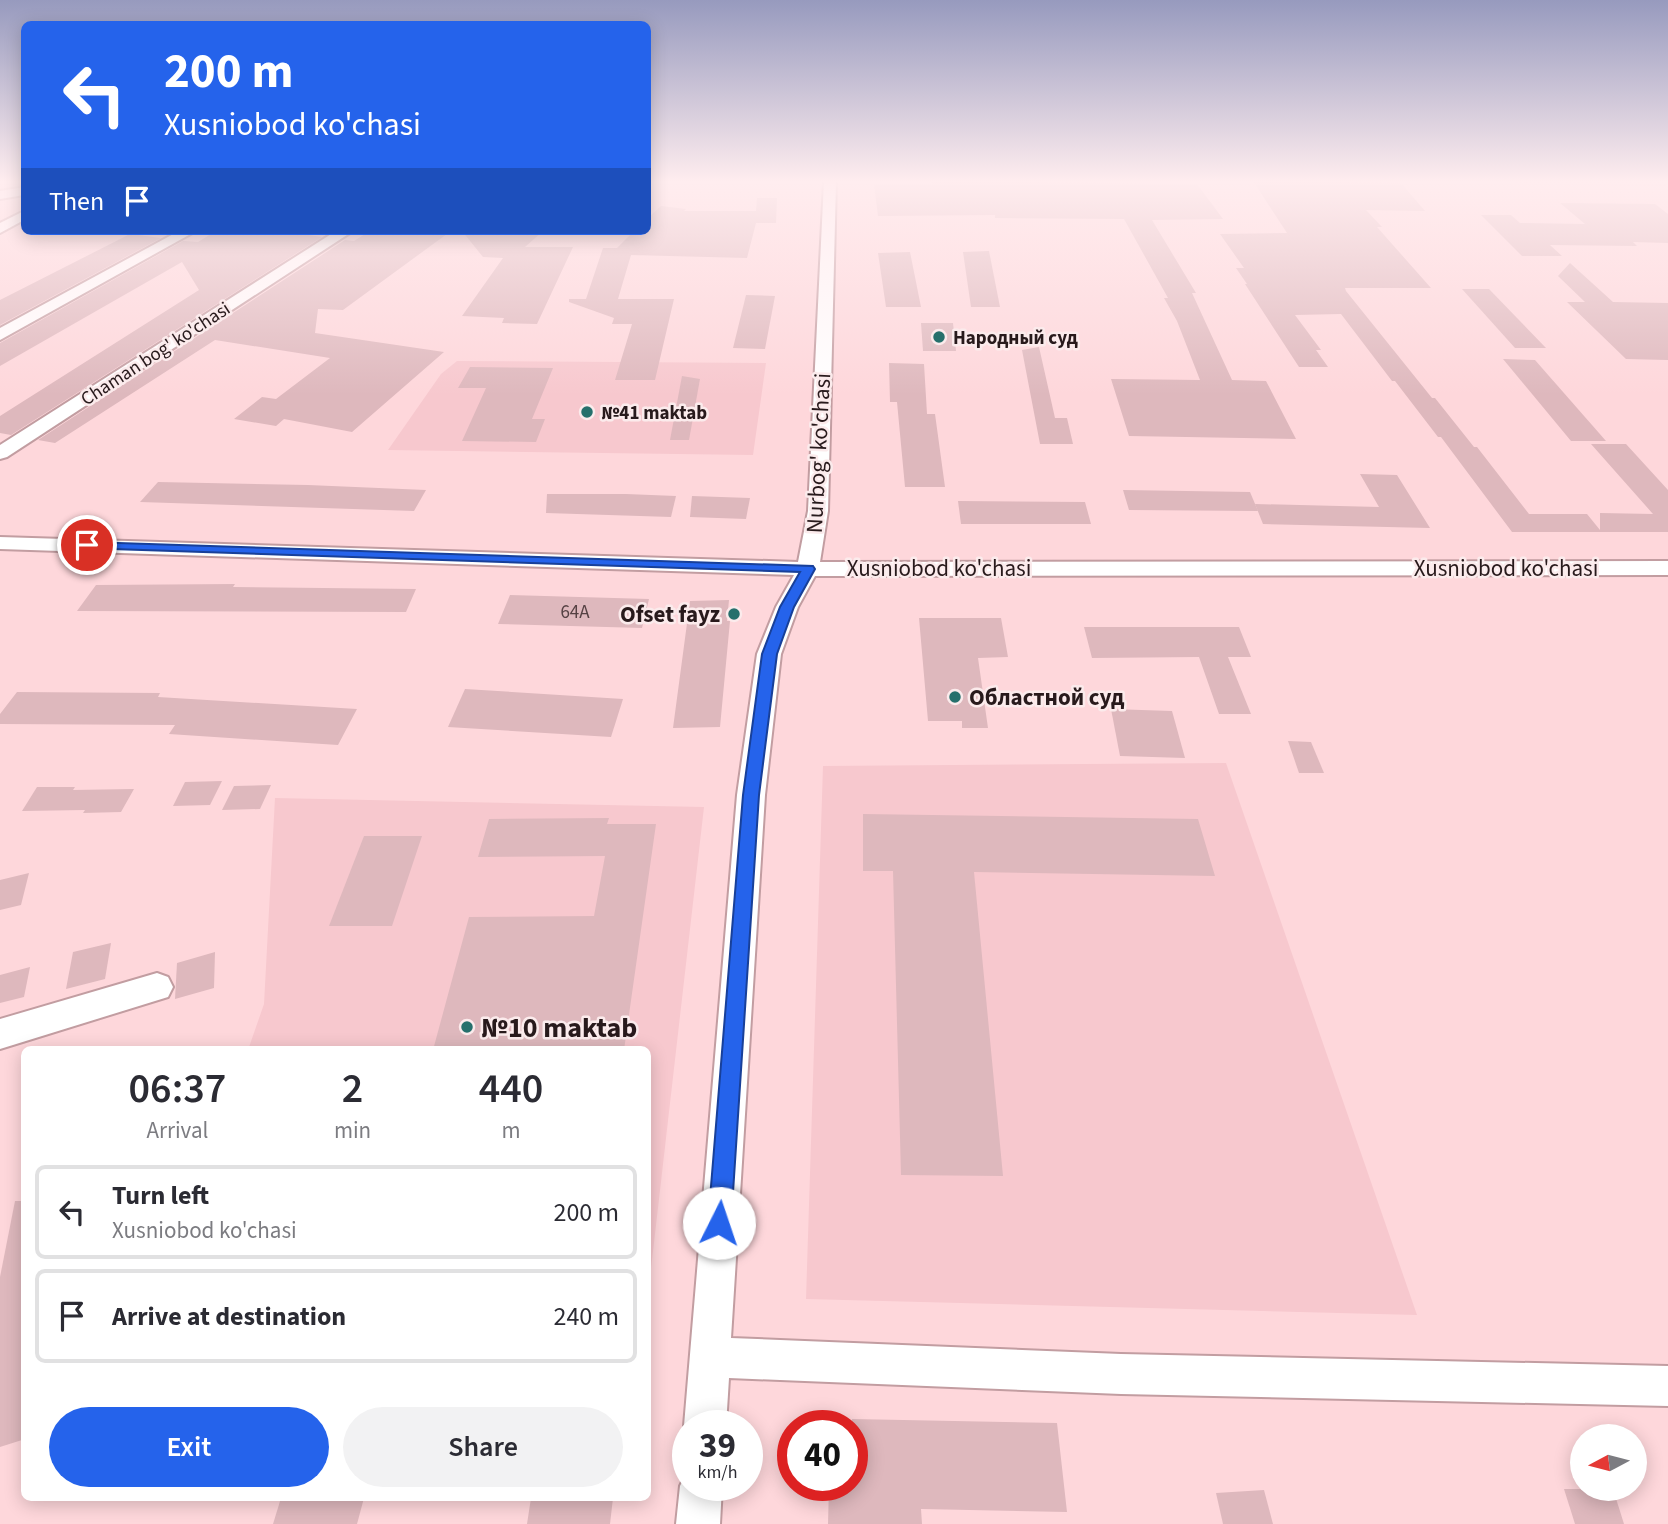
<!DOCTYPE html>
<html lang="en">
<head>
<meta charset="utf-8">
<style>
  body { margin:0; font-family:"Source Sans 3",sans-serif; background:#f2f2f3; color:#2b2b33; height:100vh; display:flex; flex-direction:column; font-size:26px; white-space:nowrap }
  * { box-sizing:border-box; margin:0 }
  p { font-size:23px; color:#7c7c81 }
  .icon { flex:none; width:38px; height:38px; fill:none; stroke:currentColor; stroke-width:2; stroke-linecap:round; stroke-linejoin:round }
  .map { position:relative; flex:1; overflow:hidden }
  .side { position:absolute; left:21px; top:1046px; width:630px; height:455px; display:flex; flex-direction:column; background:#fff; border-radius:10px; box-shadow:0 4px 18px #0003 }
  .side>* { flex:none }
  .top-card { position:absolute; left:21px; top:21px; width:630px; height:214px; border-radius:10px; box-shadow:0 4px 18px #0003; background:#2563eb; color:#fff; overflow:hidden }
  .needle { width:46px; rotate:263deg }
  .fabs { position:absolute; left:1570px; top:1424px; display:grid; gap:14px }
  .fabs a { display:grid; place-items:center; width:77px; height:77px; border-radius:50%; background:#fff; box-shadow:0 4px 18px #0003; font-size:35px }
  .speed { position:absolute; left:672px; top:1410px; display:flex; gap:14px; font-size:35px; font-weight:700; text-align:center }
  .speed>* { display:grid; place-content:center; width:91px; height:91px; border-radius:50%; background:#fff; box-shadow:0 4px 18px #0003; line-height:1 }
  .speed small { font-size:18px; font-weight:400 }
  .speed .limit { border:10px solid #d22; background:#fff; color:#111 }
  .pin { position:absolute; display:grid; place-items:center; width:60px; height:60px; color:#fff; margin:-30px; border:4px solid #fff; border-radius:50%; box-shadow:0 2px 7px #0007 }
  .me { position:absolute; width:77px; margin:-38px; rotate:4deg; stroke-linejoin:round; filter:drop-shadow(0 0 5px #0008) }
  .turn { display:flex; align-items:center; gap:24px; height:147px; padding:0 28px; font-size:32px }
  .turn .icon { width:91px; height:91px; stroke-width:2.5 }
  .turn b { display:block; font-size:49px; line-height:60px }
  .then { display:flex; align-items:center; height:66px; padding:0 28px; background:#0003; gap:14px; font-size:26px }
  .eta { display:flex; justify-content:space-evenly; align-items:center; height:119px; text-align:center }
  .eta b { font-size:42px; font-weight:600; line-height:49px }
  .cta { display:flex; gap:14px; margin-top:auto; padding:14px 28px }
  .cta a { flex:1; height:80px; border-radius:42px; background:#2563eb; color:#fff; font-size:28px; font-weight:600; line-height:80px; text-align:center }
  .cta a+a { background:#f2f2f3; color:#2b2b33 }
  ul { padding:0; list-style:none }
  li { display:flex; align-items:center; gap:21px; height:94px; margin:0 14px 10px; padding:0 14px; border:4px solid #e1e1e2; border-radius:10px }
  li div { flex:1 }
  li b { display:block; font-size:26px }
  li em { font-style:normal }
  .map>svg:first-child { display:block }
</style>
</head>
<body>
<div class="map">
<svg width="1668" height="1524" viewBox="0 0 1668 1524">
  <rect width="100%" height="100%" fill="#fed7db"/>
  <g fill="#f7c8ce">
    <polygon points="1516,181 1661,181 1668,186 1519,185"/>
    <polygon points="457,361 766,363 753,455 388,450 441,374"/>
    <polygon points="1226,763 1417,1315 806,1299 823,766"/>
    <polygon points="275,798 704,807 648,1295 648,1050 248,1050 264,1004"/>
  </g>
  <g fill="#deb8bd">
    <polygon points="932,181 1197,184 1223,219 1152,220 1196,293 1192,293 1232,380 1266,381 1296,439 1129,436 1111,379 1200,380 1177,321 1164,298 1168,298 1124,219 995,218 995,215 878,216 874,184 932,184"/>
    <polygon points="1253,181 1401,183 1425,211 1366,210 1382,227 1377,227 1431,288 1345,288 1346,291 1432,398 1435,398 1474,447 1477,447 1529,514 1587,514 1600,530 1600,513 1653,514 1591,444 1626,444 1668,490 1668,532 1512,532 1441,437 1438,437 1395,381 1392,381 1341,314 1295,315 1321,350 1316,350 1328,367 1299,367 1245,284 1247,284 1236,268 1244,268 1220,234 1287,233"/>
    <polygon points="757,198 777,198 776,223 756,223 747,258 631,255 618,299 674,299 655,380 615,380 632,324 612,324 614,318 569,302 569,299 586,299 603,248 617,248 634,231 648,231 648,218 661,206 686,209 684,211 756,211"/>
    <polygon points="1560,203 1655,204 1668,214 1668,243 1633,242 1637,246 1550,245 1562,256 1522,256 1481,215 1511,215 1520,223 1585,224"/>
    <polygon points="216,231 280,231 322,237 11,435 0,433 0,416 199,290 182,262 0,366 0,343 183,241 198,242"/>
    <polygon points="370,231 451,231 343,310 318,309 315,333 444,352 352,432 284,419 276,426 234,419 262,397 276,399 330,358 215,340 55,443 38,440 345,240 354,241"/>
    <polygon points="462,231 543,231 525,247 573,247 537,324 502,323 504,318 462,316 503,258 483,257"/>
    <polygon points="130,234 161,238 0,325 0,300"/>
    <polygon points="989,251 1000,307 971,307 963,252"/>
    <polygon points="910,252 921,307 886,307 878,253"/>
    <polygon points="1570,263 1613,302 1668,303 1668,360 1626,359 1567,302 1585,302 1558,276"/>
    <polygon points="1462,289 1489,289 1546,348 1515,348"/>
    <polygon points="746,295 775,296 765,349 733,348"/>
    <polygon points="921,323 953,323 956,351 923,351"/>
    <polygon points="1039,347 1055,418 1067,418 1073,444 1040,444 1022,350"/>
    <polygon points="1503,359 1535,360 1606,441 1571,441"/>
    <polygon points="889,363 924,364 927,414 935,414 945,487 905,487 897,402 890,402"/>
    <polygon points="470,367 553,368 532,419 545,419 536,442 462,441 486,388 458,388"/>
    <polygon points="682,376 700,379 689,440 670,440"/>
    <polygon points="1360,474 1397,475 1430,528 1263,524 1255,504 1379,507"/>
    <polygon points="158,482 308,485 426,490 414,511 140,502"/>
    <polygon points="1123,490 1250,492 1258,511 1129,510"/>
    <polygon points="547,494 626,494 676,496 671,517 546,513"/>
    <polygon points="692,496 750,498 746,519 690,517"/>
    <polygon points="958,501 1085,502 1091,524 961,524"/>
    <polygon points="235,584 233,587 416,589 406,612 77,611 96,585"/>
    <polygon points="510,595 649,599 642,628 498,624"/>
    <polygon points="729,600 727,621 730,621 720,727 673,728 690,601"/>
    <polygon points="919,618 1001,618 1008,657 978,658 988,728 962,728 962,721 928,721"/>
    <polygon points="1084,627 1239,627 1251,657 1228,657 1251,714 1219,714 1199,657 1092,658"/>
    <polygon points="465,689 623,699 611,737 448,727"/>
    <polygon points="17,692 160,693 158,697 357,709 338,745 169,734 175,725 0,724 0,714"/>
    <polygon points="1111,709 1172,711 1185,758 1120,756"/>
    <polygon points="1288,741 1311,742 1324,773 1299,773"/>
    <polygon points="222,781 210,805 173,806 185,782"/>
    <polygon points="271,785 260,809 222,810 234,786"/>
    <polygon points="37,787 75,787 73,790 134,789 121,812 83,813 85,810 22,811"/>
    <polygon points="863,814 1198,819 1215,876 974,872 1003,1176 901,1175 893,871 863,871"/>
    <polygon points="609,818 607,824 656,824 624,1050 433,1050 469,917 594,916 605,856 478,857 489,819"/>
    <polygon points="364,836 422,836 392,926 329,926"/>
    <polygon points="29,873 21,905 0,910 0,880"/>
    <polygon points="111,943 105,979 66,989 73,952"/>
    <polygon points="215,952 214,988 175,999 177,963"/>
    <polygon points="30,967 24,997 0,1003 0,975"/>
    <polygon points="15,1201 24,1201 24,1426 22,1440 0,1447 0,1277"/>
    <polygon points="852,1419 1057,1423 1067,1512 921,1509 922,1524 828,1524 829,1486 852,1486"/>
    <polygon points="1564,1489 1613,1489 1624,1524 1575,1524"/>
    <polygon points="1264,1490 1273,1524 1223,1524 1216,1493"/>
    <polygon points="281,1498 364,1498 357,1524 273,1524"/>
    <polygon points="531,1498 613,1498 610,1524 527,1524"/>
  </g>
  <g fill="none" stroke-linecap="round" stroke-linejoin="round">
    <defs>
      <g id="minor">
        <polygon points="824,181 836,181 828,511 820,562 1668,561 1668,575 815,576 798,607 781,654 765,795 731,1338 1121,1354 1668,1366 1668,1406 1121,1394 729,1378 726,1426 688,1426 688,1435 684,1426 737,795 757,654 776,607 794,575 0,549 0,537 798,562 808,511"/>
        <polygon points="24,187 24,195 0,199 0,191"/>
        <polygon points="24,211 24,220 0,233 0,223"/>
        <polygon points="179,231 196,231 0,340 0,328"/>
        <polygon points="336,231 353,231 7,457 0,459 0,445"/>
        <polygon points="157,973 168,977 173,987 168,997 0,1049 0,1019"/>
        <polygon points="688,1470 688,1486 722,1486 720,1524 676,1524 680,1486"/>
      </g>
    </defs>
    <use href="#minor" stroke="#c29da1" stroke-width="4"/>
    <use href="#minor" fill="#fff" fill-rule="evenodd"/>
  </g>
  <linearGradient id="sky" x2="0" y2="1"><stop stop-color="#979abe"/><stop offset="0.46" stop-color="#ffedef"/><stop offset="1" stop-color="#ffedef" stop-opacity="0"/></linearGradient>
  <rect width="1668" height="395" fill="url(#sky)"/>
  <polygon fill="#2563eb" stroke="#184099" stroke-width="2" points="87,542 813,566 815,569 794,607 777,654 759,795 731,1223 727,1231 719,1234 712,1231 708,1223 743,795 762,654 780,607 800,572 82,548 82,543"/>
  <g fill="#26706c" stroke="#fbebec" stroke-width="2.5">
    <circle cx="939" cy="337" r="7"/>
    <circle cx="587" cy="412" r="7"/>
    <circle cx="734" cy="614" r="7"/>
    <circle cx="955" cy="697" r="7"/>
    <circle cx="467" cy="1027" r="7"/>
  </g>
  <g text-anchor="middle" stroke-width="5" stroke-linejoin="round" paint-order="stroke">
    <g font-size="19" font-weight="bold" fill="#281a1c" stroke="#fbebec" text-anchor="start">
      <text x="953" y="344">Народный суд</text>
      <text x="601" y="419">№41 maktab</text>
    </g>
    <g font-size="19" fill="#281a1c" stroke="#fbebec">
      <text transform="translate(155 353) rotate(-33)" y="7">Chaman bog' ko'chasi</text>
    </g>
    <g font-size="19" fill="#564244">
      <text x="575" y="618">64А</text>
    </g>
    <g font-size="23" fill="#281a1c" stroke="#fbebec">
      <text transform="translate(818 453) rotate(-87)" y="8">Nurbog' ko'chasi</text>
      <text x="939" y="576">Xusniobod ko'chasi</text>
      <text x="1506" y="576">Xusniobod ko'chasi</text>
    </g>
    <g font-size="23" font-weight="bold" fill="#281a1c" stroke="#fbebec" text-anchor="end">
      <text x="720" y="622">Ofset fayz</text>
      <text x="969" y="705" text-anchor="start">Областной суд</text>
    </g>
    <g font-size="28" font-weight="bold" fill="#281a1c" stroke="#fbebec" text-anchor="start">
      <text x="481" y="1037">№10 maktab</text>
    </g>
  </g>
</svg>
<div class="fabs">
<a><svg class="needle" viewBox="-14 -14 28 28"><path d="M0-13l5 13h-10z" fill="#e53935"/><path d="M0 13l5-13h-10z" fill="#7c7c81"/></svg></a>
</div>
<div class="speed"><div>39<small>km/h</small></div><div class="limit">40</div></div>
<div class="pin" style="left:87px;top:545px;background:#d93025"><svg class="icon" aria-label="arrive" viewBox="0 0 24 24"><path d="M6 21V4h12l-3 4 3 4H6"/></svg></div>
<svg class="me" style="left:719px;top:1223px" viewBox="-20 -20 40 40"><circle r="19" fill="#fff"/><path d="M0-13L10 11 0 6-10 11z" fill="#2563eb"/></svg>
<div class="top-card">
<div class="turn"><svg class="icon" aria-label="left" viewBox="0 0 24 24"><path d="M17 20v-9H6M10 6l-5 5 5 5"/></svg><div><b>200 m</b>Xusniobod ko'chasi</div></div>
<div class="then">Then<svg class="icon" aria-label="arrive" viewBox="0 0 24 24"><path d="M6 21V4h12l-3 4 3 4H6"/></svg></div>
</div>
<section class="side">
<div class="eta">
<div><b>06:37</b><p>Arrival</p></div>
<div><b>2</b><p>min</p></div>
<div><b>440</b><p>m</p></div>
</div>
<ul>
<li><svg class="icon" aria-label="left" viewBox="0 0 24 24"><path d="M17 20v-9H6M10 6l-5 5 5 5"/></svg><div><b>Turn left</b><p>Xusniobod ko'chasi</p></div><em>200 m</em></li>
<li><svg class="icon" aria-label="arrive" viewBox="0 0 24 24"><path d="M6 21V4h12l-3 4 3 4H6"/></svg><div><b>Arrive at destination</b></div><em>240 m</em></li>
</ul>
<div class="cta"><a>Exit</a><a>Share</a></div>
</section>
</div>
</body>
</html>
